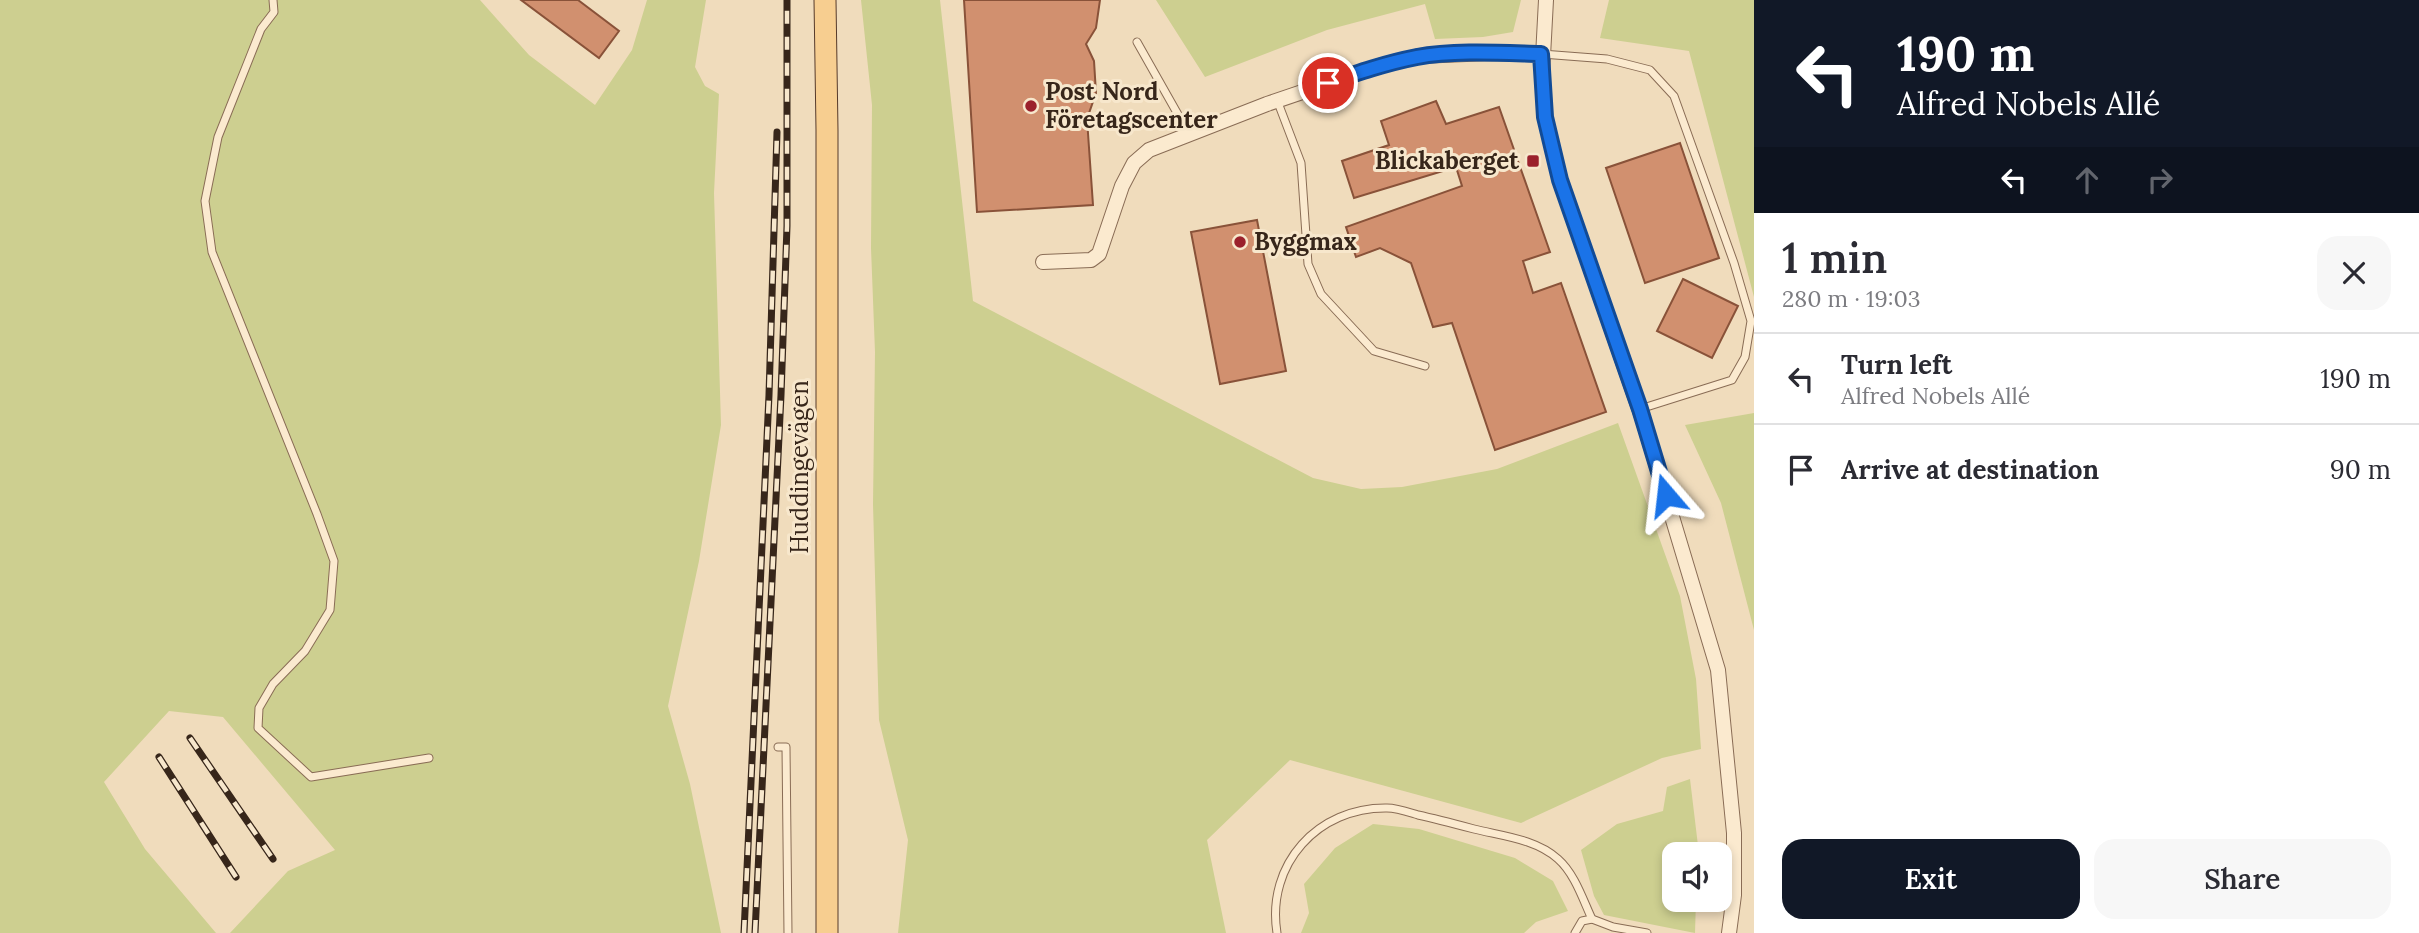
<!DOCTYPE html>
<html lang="en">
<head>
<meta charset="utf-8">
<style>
  body { margin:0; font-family:Lora,serif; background:#f7f7f7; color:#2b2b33; height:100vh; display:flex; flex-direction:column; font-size:26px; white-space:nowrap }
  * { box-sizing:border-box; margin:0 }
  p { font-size:23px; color:#7c7c81 }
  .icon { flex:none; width:38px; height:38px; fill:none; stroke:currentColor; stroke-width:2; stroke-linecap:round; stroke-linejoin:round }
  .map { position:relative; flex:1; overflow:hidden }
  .details { display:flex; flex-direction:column; background:#fff; width:665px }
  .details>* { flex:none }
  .hud { background:#111827; color:#fff; overflow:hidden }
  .fabs { position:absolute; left:1662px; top:842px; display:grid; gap:14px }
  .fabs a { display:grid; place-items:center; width:70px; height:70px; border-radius:14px; background:#fff; box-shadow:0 4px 10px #0003; font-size:35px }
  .pin { position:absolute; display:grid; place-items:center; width:60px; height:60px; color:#fff; margin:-30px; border:4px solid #fff; border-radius:50%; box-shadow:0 2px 7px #0007 }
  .me { position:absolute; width:77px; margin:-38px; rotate:343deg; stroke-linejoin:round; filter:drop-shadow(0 0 5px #0008) }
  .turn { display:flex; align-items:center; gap:24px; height:147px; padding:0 28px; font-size:32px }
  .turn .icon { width:91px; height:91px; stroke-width:2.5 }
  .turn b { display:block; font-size:49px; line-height:60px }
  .lanes { display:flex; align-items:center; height:66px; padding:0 28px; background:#0003; justify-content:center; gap:35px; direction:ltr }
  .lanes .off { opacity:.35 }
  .round { display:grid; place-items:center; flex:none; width:74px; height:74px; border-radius:21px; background:#f7f7f7 }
  .headline { display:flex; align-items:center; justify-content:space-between; height:119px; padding:0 28px }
  h1 { font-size:42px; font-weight:600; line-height:52px }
  .cta { display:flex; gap:14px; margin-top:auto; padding:14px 28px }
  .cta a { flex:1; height:80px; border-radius:21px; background:#111827; color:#fff; font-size:28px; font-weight:600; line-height:80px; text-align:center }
  .cta a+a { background:#f7f7f7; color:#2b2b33 }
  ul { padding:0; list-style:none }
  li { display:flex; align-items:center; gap:21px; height:91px; padding:0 28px; border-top:2px solid #e1e1e2 }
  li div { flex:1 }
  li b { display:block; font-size:26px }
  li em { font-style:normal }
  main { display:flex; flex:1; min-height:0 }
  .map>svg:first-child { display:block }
</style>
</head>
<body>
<main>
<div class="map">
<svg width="1754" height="933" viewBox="0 0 1754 933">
  <rect width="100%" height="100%" fill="#f0dcbc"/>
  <g fill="#cdcf90">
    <polygon points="0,0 480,0 529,55 595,105 632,50 647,0 706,0 695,67 705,86 719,94 714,193 721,425 699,561 668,706 690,784 721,933 230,933 288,871 335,850 223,717 169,711 104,782 145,849 216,933 0,933"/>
    <polygon points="861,0 940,0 973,301 1313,478 1361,489 1402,487 1497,469 1618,423 1680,596 1696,679 1701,749 1662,758 1521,823 1290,760 1207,840 1226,933 898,933 908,840 879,720 873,504 875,352 871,248 872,105"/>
    <polygon points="1156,0 1521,0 1513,32 1483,37 1435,39 1425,4 1327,30 1205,77"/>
    <polygon points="1609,0 1754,0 1754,297 1689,51 1600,38"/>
    <polygon points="1754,413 1754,630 1721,503 1685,425"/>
    <polygon points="1690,779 1699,854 1675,854 1675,900 1696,900 1695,933 1604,915 1594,896 1581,850 1617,824 1663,811 1667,787"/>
    <polygon points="1373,824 1419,829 1515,858 1553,881 1568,911 1536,922 1524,933 1301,933 1309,913 1304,884 1335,848"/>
  </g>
  <g fill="#d1906f" stroke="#895239" stroke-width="2">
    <polygon points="521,0 578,0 619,31 599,58"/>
    <polygon points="964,0 1100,0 1096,28 1086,44 1094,61 1096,93 1087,119 1093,205 977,212"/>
    <polygon points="1436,101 1446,124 1499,107 1550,252 1523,261 1533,293 1561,283 1606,412 1495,450 1452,323 1433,327 1411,263 1380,248 1356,257 1346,227 1462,186 1456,167 1354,198 1342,161 1389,145 1381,121"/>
    <polygon points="1680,143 1719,258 1645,283 1606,168"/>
    <polygon points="1257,220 1286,371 1220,384 1191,232"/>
    <polygon points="1683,279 1738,306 1712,358 1657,331"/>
  </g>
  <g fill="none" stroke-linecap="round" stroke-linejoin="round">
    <defs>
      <g id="lane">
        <polyline points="273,0 274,12 261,29 218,137 205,201 212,252 317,514 334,561 330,610 305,651 273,684 259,708 258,728 311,777 429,758"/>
        <polyline points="1137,42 1189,134"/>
        <polyline points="1542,54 1607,59 1650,70 1674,96 1734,263 1751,321 1745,357 1732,380 1640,409"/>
        <polyline points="1277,100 1301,163 1308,264 1321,294 1374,351 1425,366"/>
        <polyline points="778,747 786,747 788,933"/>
        <path d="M1277,933C1266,864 1318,807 1387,808C1397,808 1408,812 1418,815C1436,819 1455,824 1474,829C1502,836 1536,839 1558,859C1575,874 1583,900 1592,919L1613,927L1647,933"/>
        <polyline points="1575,933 1582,921 1592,919"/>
      </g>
      <g id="street">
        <polyline points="1546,0 1542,75 1545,117 1560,180 1643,420 1718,670 1734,833 1734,895 1729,933"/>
        <polyline points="1043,262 1091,260 1099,254 1122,186 1134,163 1149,150 1267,104 1379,66 1419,56 1490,53 1541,54"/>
      </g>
      <polyline id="primary" points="825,0 827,130 827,933"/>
    </defs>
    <use href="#lane" stroke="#896c55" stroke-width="9"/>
    <use href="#street" stroke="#896c55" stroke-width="16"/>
    <use href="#primary" stroke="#563a2a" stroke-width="23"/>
    <use href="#lane" stroke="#fbeacf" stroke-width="7"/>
    <use href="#street" stroke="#fbeacf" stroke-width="14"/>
    <use href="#primary" stroke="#f7ce90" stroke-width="21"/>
    <defs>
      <g id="rail">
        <polyline points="190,738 273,859"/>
        <polyline points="159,757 236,877"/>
        <polyline points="744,933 769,395 777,132"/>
        <polyline points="755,933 781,395 787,226 787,0"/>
      </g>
    </defs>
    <use href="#rail" stroke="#37261a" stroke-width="7"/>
    <use href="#rail" stroke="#f7e7cc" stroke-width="4.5" stroke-dasharray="13" stroke-linecap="butt"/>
  </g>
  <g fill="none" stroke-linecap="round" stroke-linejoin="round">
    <defs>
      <path id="route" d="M1328,83C1357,73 1386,63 1417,57C1454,50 1503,53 1541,54L1545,117L1560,180L1640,409L1666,495"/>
    </defs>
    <use href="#route" stroke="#114b97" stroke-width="18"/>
    <use href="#route" stroke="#1a73e8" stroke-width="12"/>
  </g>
  <g fill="#9b212c" stroke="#f7e7cc" stroke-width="2.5">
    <circle cx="1031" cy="106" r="7"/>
    <rect x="1526" y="154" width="14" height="14" rx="3.5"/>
    <circle cx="1240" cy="242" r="7"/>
  </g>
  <g text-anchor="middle" stroke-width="6" stroke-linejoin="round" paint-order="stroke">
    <g font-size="24" font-weight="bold" fill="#37261a" stroke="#f7e7cc" text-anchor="start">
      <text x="1045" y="100">Post Nord<tspan x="1045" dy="28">Företagscenter</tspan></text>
      <text x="1519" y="169" text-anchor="end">Blickaberget</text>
      <text x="1254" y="250">Byggmax</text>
    </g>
    <g font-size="24" fill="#37261a" stroke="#f7e7cc">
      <text transform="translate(800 467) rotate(-90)" y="8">Huddingevägen</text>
    </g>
  </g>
</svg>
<div class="fabs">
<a><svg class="icon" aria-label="sound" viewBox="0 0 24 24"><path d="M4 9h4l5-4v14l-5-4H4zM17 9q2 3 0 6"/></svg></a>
</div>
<div class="pin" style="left:1328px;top:83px;background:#d93025"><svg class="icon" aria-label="arrive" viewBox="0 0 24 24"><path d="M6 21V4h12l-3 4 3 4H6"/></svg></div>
<svg class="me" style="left:1666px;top:495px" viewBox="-20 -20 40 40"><path d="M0-17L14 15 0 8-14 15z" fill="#1a73e8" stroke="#fff" stroke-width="4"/></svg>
</div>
<section class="details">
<div class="hud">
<div class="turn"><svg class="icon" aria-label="left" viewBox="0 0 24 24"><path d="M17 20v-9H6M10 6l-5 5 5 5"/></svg><div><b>190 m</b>Alfred Nobels Allé</div></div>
<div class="lanes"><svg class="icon" aria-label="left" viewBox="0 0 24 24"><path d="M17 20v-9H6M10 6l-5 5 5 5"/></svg><svg class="icon off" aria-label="ahead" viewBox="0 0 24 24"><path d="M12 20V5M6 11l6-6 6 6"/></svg><svg class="icon off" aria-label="right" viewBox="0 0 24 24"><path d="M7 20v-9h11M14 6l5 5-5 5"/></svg></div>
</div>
<div class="headline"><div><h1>1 min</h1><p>280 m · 19:03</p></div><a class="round"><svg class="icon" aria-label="close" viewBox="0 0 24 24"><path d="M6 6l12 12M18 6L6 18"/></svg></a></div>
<ul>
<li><svg class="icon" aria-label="left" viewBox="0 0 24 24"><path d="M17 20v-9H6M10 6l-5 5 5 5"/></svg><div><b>Turn left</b><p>Alfred Nobels Allé</p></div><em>190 m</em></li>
<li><svg class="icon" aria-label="arrive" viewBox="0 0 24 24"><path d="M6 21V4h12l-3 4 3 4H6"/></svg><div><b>Arrive at destination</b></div><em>90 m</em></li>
</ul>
<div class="cta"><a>Exit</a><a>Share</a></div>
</section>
</main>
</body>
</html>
